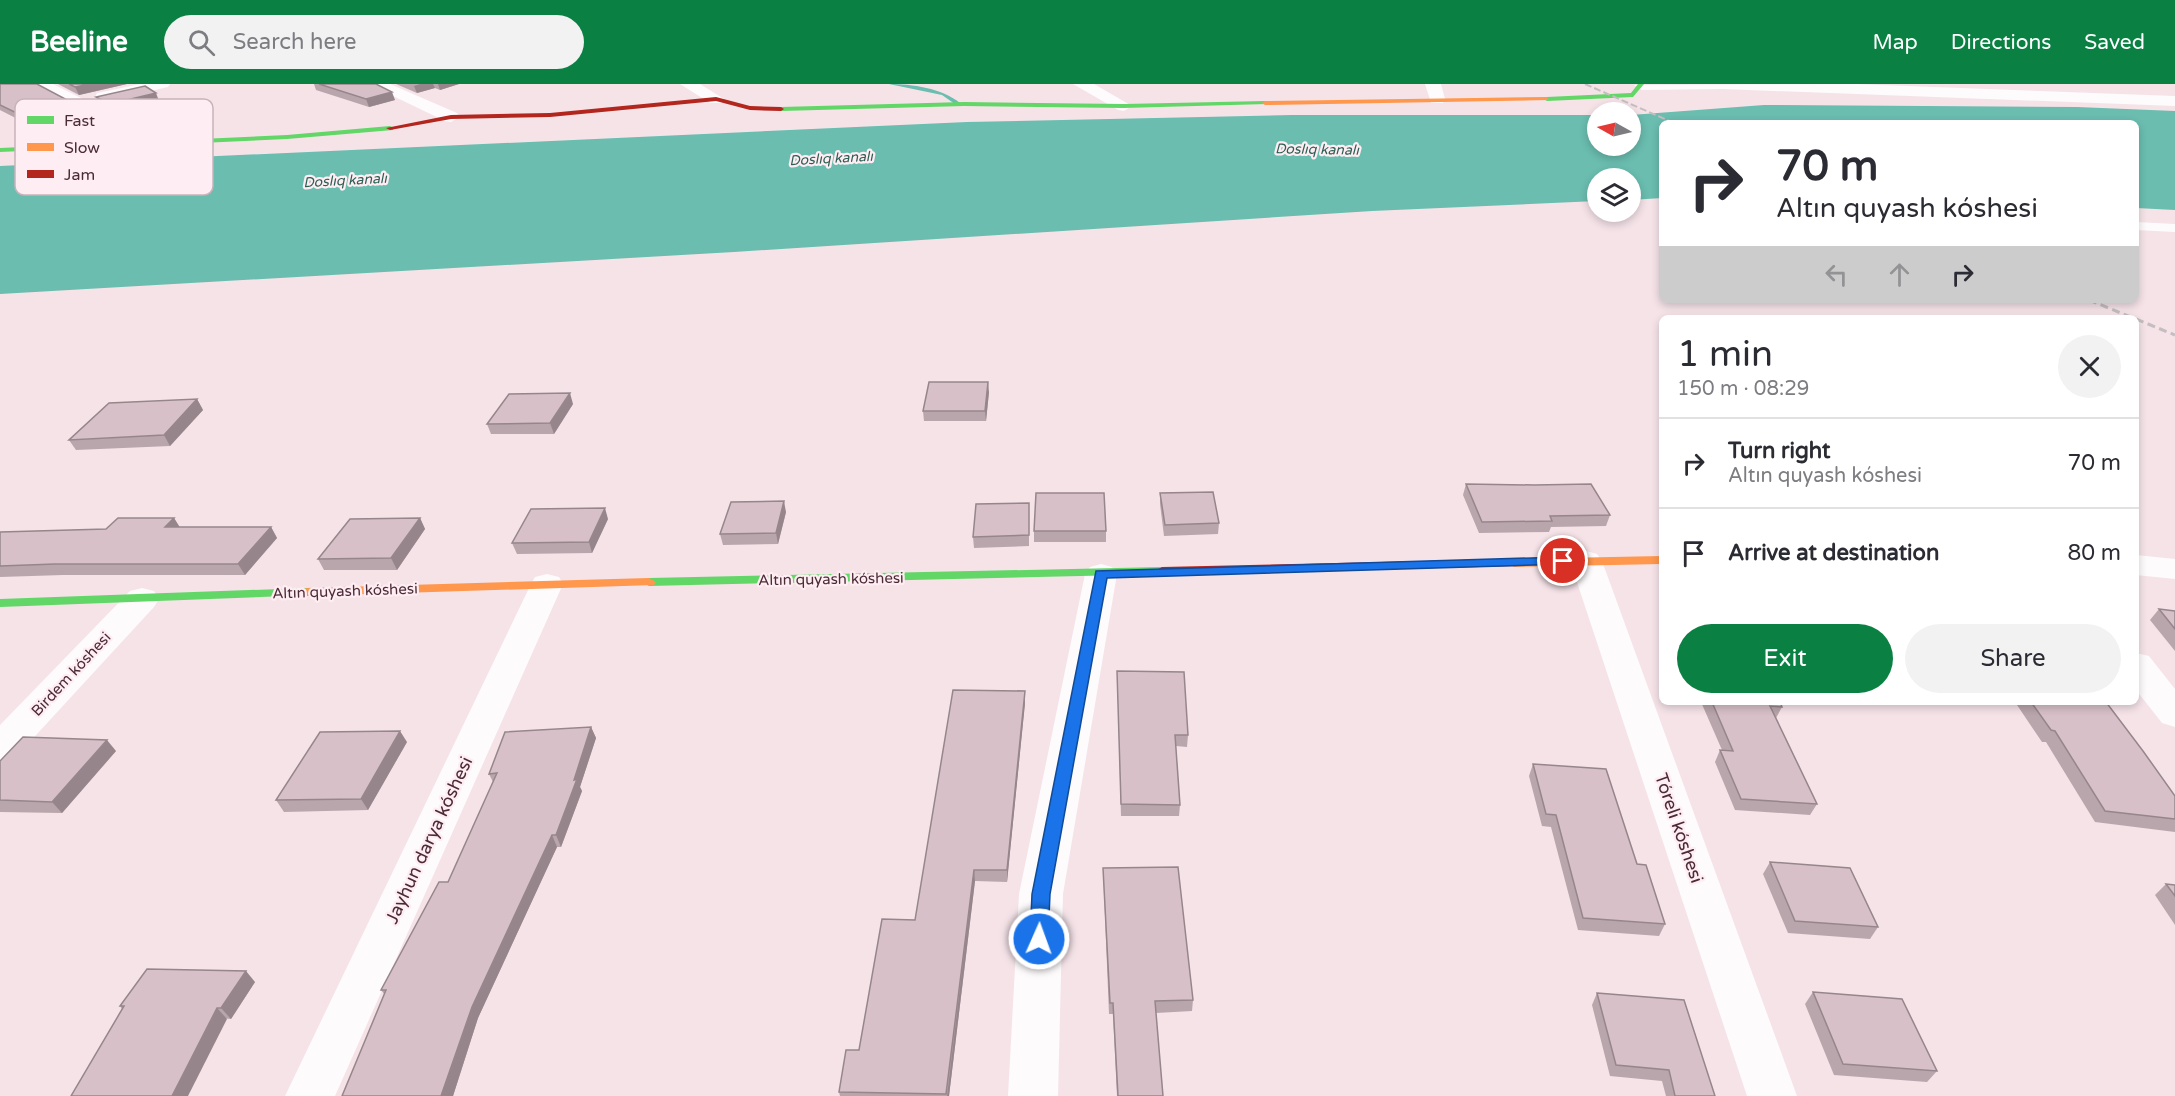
<!DOCTYPE html>
<html lang="en">
<head>
<meta charset="utf-8">
<style>
  body { margin:0; font-family:"Varela Round",sans-serif; background:#f2f2f3; color:#2b2b33; height:100vh; display:flex; flex-direction:column; font-size:22px; white-space:nowrap }
  * { box-sizing:border-box; margin:0 }
  p { font-size:20px; color:#7c7c81 }
  .icon { flex:none; width:33px; height:33px; fill:none; stroke:currentColor; stroke-width:2; stroke-linecap:round; stroke-linejoin:round }
  .map { position:relative; flex:1; overflow:hidden }
  .side { position:absolute; left:1659px; top:231px; width:480px; height:390px; display:flex; flex-direction:column; background:#fff; border-radius:9px; box-shadow:0 3px 9px #0003 }
  .side>* { flex:none }
  .hud { position:absolute; left:1659px; top:36px; width:480px; height:183px; border-radius:9px; box-shadow:0 3px 9px #0003; background:#fff; color:#2b2b33; overflow:hidden }
  .needle { width:39px; rotate:278deg }
  .buttons { position:absolute; left:1587px; top:18px; display:grid; gap:12px }
  .buttons a { display:grid; place-items:center; width:54px; height:54px; border-radius:50%; background:#fff; box-shadow:0 3px 9px #0003; font-size:30px }
  .pin { position:absolute; display:grid; place-items:center; width:51px; height:51px; color:#fff; margin:-26px; border:3px solid #fff; border-radius:50%; box-shadow:0 2px 6px #0007 }
  .me { position:absolute; width:66px; margin:-33px; rotate:2deg; stroke-linejoin:round; filter:drop-shadow(0 0 4px #0008) }
  .turn { display:flex; align-items:center; gap:21px; height:126px; padding:0 18px; font-size:27px }
  .turn .icon { width:78px; height:78px; stroke-width:2.5 }
  .turn b { display:block; font-size:42px; line-height:51px }
  .lanes { display:flex; align-items:center; height:57px; padding:0 18px; background:#0003; justify-content:center; gap:30px; direction:ltr }
  .lanes .off { opacity:.35 }
  .round { display:grid; place-items:center; flex:none; width:63px; height:63px; border-radius:32px; background:#f2f2f3 }
  .overview { display:flex; align-items:center; justify-content:space-between; height:102px; padding:0 18px }
  h1 { font-size:36px; font-weight:600; line-height:45px }
  .cta { display:flex; gap:12px; margin-top:auto; padding:12px 18px }
  .cta a { flex:1; height:69px; border-radius:36px; background:#0b8043; color:#fff; font-size:24px; font-weight:600; line-height:69px; text-align:center }
  .cta a+a { background:#f2f2f3; color:#2b2b33 }
  ul { padding:0; list-style:none }
  li { display:flex; align-items:center; gap:18px; height:90px; padding:0 18px; border-top:2px solid #e1e1e2 }
  li div { flex:1 }
  li b { display:block; font-size:22px }
  li em { font-style:normal }
  header { display:flex; align-items:center; gap:36px; box-sizing:border-box; height:84px; padding:0 30px; background:#0b8043; color:#fff }
  header strong { font-size:28px }
  nav { display:flex; gap:33px; margin-inline-start:auto; font-size:21px }
  .search { width:420px; height:54px; background:#f2f2f3; display:flex; align-items:center; gap:15px; box-sizing:border-box; padding:0 21px; border-radius:33px; color:#7c7c81; font-size:22px }
  .map>svg:first-child { display:block }
</style>
</head>
<body>
<header>
<strong>Beeline</strong>
<div class="search"><svg class="icon" aria-label="search" viewBox="0 0 24 24"><circle cx="10" cy="10" r="6"/><path d="M15 15l6 6"/></svg>Search here</div>
<nav><a>Map</a><a>Directions</a><a>Saved</a></nav>
</header>
<div class="map">
<svg width="2175" height="1012" viewBox="0 0 2175 1012">
  <rect width="100%" height="100%" fill="#f5e3e8"/>
  <polygon fill="#6abdaf" points="1764,21 2077,23 2175,27 2175,126 2136,124 2136,39 1662,39 1662,114 1631,116 1630,94 1598,94 1597,117 1372,127 734,168 0,210 0,82 967,38 1292,31 1597,31 1598,62 1630,62 1631,31"/>
  <g fill="none" stroke-linecap="round" stroke-linejoin="round">
    <path fill="#6abdaf" fill-rule="evenodd" d="M889,0C912,0 942,4 960,19L955,20L942,11Z"/>
    <polygon fill="#fefbfc" fill-rule="evenodd" points="2136,138 2175,140 2175,148 2136,146"/>
    <g fill="#fefbfc" fill-rule="evenodd">
      <polygon points="32,0 53,0 121,34 135,62 132,66 120,66 108,41"/>
      <polygon points="140,0 170,0 168,3 103,18 95,13 97,9"/>
      <polygon points="368,0 390,0 457,29 460,33 451,38 445,37"/>
      <polygon points="680,0 700,0 724,15 722,19 710,19"/>
      <polygon points="1073,0 1094,0 1132,22 1124,27 1118,26"/>
      <polygon points="1425,0 1441,0 1445,15 1443,19 1431,19"/>
      <polygon points="1854,0 2175,12 2175,22 1723,5 1642,6 1634,1"/>
      <polygon points="1586,467 1597,470 1602,477 1797,1012 1747,1012 1570,477 1575,470"/>
      <polygon points="2136,471 2175,475 2175,495 2136,491"/>
      <polygon points="1101,480 1112,483 1117,490 1063,810 1058,1012 1008,1012 1019,810 1085,490 1090,483"/>
      <polygon points="547,490 559,493 563,500 335,1012 285,1012 531,500 535,493"/>
      <polygon points="142,504 154,507 159,515 154,523 14,675 0,679 0,641 130,507"/>
      <polygon points="2136,569 2149,572 2175,605 2175,643 2162,639 2136,606"/>
    </g>
    <g fill="#63d668" fill-rule="evenodd">
      <polygon points="1638,0 1644,0 1633,13 1547,17 1544,15 1547,13 1631,9"/>
      <polygon points="1265,17 1267,20 1124,24 964,22 781,27 778,25 781,23 964,18 1124,20"/>
      <polygon points="390,42 394,44 393,46 287,55 0,68 0,64 287,51"/>
      <polygon points="1162,483 1167,484 1169,487 1167,490 649,502 642,498 649,494"/>
      <polygon points="307,504 312,505 314,508 312,511 0,523 0,515"/>
    </g>
    <g fill="#ff974d" fill-rule="evenodd">
      <polygon points="1547,13 1549,16 1265,21 1262,19 1265,17"/>
      <polygon points="1662,472 1662,480 1514,483 1507,479 1514,475"/>
      <polygon points="649,494 656,498 654,501 307,512 300,508 307,504"/>
    </g>
    <g fill="#b3261e" fill-rule="evenodd">
      <polygon points="716,13 750,22 781,23 784,25 781,27 750,26 716,17 550,33 451,35 390,46 386,44 451,31 550,29"/>
      <polygon points="1514,475 1521,479 1519,482 1162,491 1155,487 1162,483"/>
    </g>
    <polyline stroke="#c5bec1" stroke-width="2" stroke-dasharray="7 3" stroke-linecap="butt" points="1585,0 1674,39"/>
    <g stroke="#c5bec1" stroke-width="3" stroke-dasharray="8 4.5" stroke-linecap="butt">
      <polyline points="2089,216 2133,234"/>
      <polyline points="2136,235 2175,251"/>
    </g>
  </g>
  <g fill="#b9a5ac">
    <polygon points="0,0 86,26 90,34 39,46 0,26"/>
    <polygon points="58,0 127,0 79,11"/>
    <polygon points="314,0 376,0 395,16 369,23 316,6"/>
    <polygon points="396,0 459,0 440,6 435,4 417,9"/>
    <polygon points="96,13 159,17 114,28 100,21"/>
    <polygon points="989,308 986,337 924,337 923,327"/>
    <polygon points="197,315 203,326 170,362 76,366 69,356"/>
    <polygon points="573,320 554,350 491,350 487,340"/>
    <polygon points="1466,400 1610,431 1606,442 1551,443 1549,448 1479,449 1463,411"/>
    <polygon points="1160,409 1219,439 1218,450 1164,452 1160,420"/>
    <polygon points="1029,419 1029,462 974,464 973,453"/>
    <polygon points="786,428 778,460 723,461 720,450"/>
    <polygon points="174,434 179,443 271,443 277,454 245,491 63,491 0,493 0,448 106,445"/>
    <polygon points="420,434 425,445 397,486 324,486 318,475"/>
    <polygon points="608,435 592,469 517,470 512,459"/>
    <rect x="1034" y="447" width="72" height="11"/>
    <polygon points="2159,525 2175,527 2175,567 2150,536"/>
    <polygon points="1117,587 1188,651 1187,663 1176,662 1180,721 1179,732 1121,732"/>
    <polygon points="1701,618 1780,618 1782,623 1776,634 1817,720 1810,731 1735,726 1715,678 1720,666 1722,666"/>
    <polygon points="2015,618 2106,618 2175,712 2175,748 2095,738 2046,658 2042,658"/>
    <polygon points="1025,619 1007,798 975,797 949,1012 840,1012 839,1008 859,966 915,836"/>
    <polygon points="591,643 596,654 580,703 582,707 561,763 557,763 478,934 453,1012 342,1012 385,911 381,906 448,798 493,698 489,690"/>
    <polygon points="407,658 368,726 284,728 276,716"/>
    <polygon points="116,667 62,729 0,728 0,677"/>
    <polygon points="1533,680 1637,780 1665,840 1659,852 1578,846 1551,743 1542,742 1529,692"/>
    <polygon points="1770,778 1878,843 1870,855 1788,849 1763,790"/>
    <polygon points="1103,784 1193,916 1192,927 1156,929 1163,1012 1117,1012 1113,930 1109,930"/>
    <polygon points="2166,800 2175,801 2175,841 2155,811"/>
    <polygon points="255,898 231,935 122,925 120,922"/>
    <polygon points="1813,908 1937,987 1927,998 1834,991 1805,920"/>
    <polygon points="1597,909 1715,1012 1666,1012 1662,997 1610,992 1592,921"/>
  </g>
  <g fill="#96868c">
    <polygon points="90,0 127,0 79,11 75,3"/>
    <polygon points="420,0 433,0 435,4 417,9 414,2"/>
    <polygon points="438,0 459,0 440,6"/>
    <polygon points="392,8 395,16 369,23 366,15"/>
    <polygon points="156,9 159,17 114,28 110,20"/>
    <polygon points="86,26 90,34 39,46 35,38"/>
    <polygon points="988,298 989,308 986,337 985,327"/>
    <polygon points="570,309 573,320 554,350 550,339"/>
    <polygon points="197,315 203,326 170,362 164,351"/>
    <polygon points="784,417 786,428 778,460 776,449"/>
    <polygon points="605,424 608,435 592,469 589,458"/>
    <polygon points="174,434 181,445 165,443"/>
    <polygon points="420,434 425,445 397,486 391,474"/>
    <polygon points="271,443 277,454 245,491 238,480"/>
    <polygon points="1025,607 1025,619 1007,798 1007,786"/>
    <polygon points="591,643 596,654 580,703 582,707 561,763 556,751"/>
    <polygon points="400,647 407,658 368,726 361,715"/>
    <polygon points="107,656 116,667 62,729 52,718"/>
    <polygon points="552,751 557,763 478,934 453,1012 441,1012 472,923"/>
    <polygon points="974,786 975,797 949,1012 947,1012"/>
    <polygon points="246,887 255,898 231,935 221,924"/>
    <polygon points="217,924 227,935 188,1012 172,1012"/>
  </g>
  <g fill="#d7c0c8" stroke="#96868c" stroke-width="1.5">
    <polygon points="0,0 37,0 86,26 35,38 0,21"/>
    <polygon points="69,0 90,0 75,3"/>
    <polygon points="319,0 376,0 392,8 366,15"/>
    <polygon points="145,2 156,9 110,20 96,13"/>
    <polygon points="929,298 988,298 985,327 923,327"/>
    <polygon points="570,309 550,339 487,340 509,310"/>
    <polygon points="197,315 164,351 69,356 109,319"/>
    <polygon points="1466,400 1534,401 1591,400 1610,431 1550,432 1552,437 1482,438"/>
    <polygon points="1213,408 1219,439 1165,441 1160,409"/>
    <polygon points="1036,409 1104,409 1106,447 1034,447"/>
    <polygon points="784,417 776,449 720,450 731,418"/>
    <polygon points="1029,419 1029,451 973,453 976,420"/>
    <polygon points="605,424 589,458 512,459 531,425"/>
    <polygon points="118,434 174,434 165,443 271,443 238,480 55,480 0,482 0,448 106,445"/>
    <polygon points="420,434 391,474 318,475 350,435"/>
    <polygon points="2159,525 2175,527 2175,545"/>
    <polygon points="1117,587 1184,588 1188,651 1175,651 1180,721 1121,720"/>
    <polygon points="953,606 1025,607 1007,786 974,786 946,1010 839,1008 846,966 859,966 882,835 915,836"/>
    <polygon points="1712,618 1780,618 1782,623 1770,622 1817,720 1741,715 1720,666 1733,667"/>
    <polygon points="2031,618 2106,618 2143,667 2175,712 2175,735 2105,727 2055,647 2051,646"/>
    <polygon points="591,643 574,696 577,695 556,751 552,751 472,923 441,1012 342,1012 386,906 381,906 439,798 448,798 497,689 489,690 505,648"/>
    <polygon points="400,647 361,715 276,716 320,648"/>
    <polygon points="23,653 107,656 52,718 0,716 0,677"/>
    <polygon points="1533,680 1606,685 1637,780 1646,781 1665,840 1583,834 1556,731 1546,730"/>
    <polygon points="1770,778 1850,784 1878,843 1795,837"/>
    <polygon points="1178,783 1193,916 1155,917 1163,1012 1118,1012 1113,919 1110,919 1103,784"/>
    <polygon points="2166,800 2175,801 2175,812"/>
    <polygon points="147,885 246,887 221,924 217,924 172,1012 71,1012 124,922 120,922"/>
    <polygon points="1813,908 1902,915 1937,987 1843,980"/>
    <polygon points="1597,909 1684,916 1715,1012 1675,1012 1669,986 1616,981"/>
  </g>
  <polygon fill="#1a73e8" stroke="#114b97" stroke-width="1.5" points="1563,473 1568,474 1568,480 1107,494 1050,810 1048,855 1046,861 1039,863 1033,861 1030,855 1032,810 1096,487"/>
  <g text-anchor="middle" stroke-width="4.5" stroke-linejoin="round" paint-order="stroke">
    <g font-size="14" font-style="italic" fill="#2c5e53" stroke="#feedf2">
      <text transform="translate(1317 65) rotate(1)" y="5">Doslıq kanalı</text>
      <text transform="translate(831 74) rotate(-3)" y="5">Doslıq kanalı</text>
      <text transform="translate(345 96) rotate(-3)" y="5">Doslıq kanalı</text>
    </g>
    <g font-size="15" fill="#4b2b36" stroke="#feedf2">
      <text transform="translate(831 495) rotate(-1)" y="5">Altın quyash kóshesi</text>
      <text transform="translate(345 507) rotate(-2)" y="5">Altın quyash kóshesi</text>
      <text transform="translate(71 590) rotate(-47)" y="5">Birdem kóshesi</text>
    </g>
    <g font-size="18" fill="#4b2b36" stroke="#feedf2">
      <text transform="translate(1679 744) rotate(71)" y="6">Tóreli kóshesi</text>
      <text transform="translate(429 756) rotate(-65)" y="6">Jayhun darya kóshesi</text>
    </g>
  </g>
  <rect x="15" y="15" width="198" height="96" rx="9" fill="#feedf2" stroke="#c8b3ba" stroke-width="1.5"/>
  <rect x="27" y="32" width="27" height="8" fill="#63d668"/>
  <rect x="27" y="59" width="27" height="8" fill="#ff974d"/>
  <rect x="27" y="86" width="27" height="8" fill="#b3261e"/>
  <g font-size="16" fill="#4b2b36">
    <text x="64" y="42">Fast</text>
    <text x="64" y="69">Slow</text>
    <text x="64" y="96">Jam</text>
  </g>
</svg>
<div class="buttons">
<a><svg class="needle" viewBox="-14 -14 28 28"><path d="M0-13l5 13h-10z" fill="#e53935"/><path d="M0 13l5-13h-10z" fill="#7c7c81"/></svg></a>
<a><svg class="icon" aria-label="layers" viewBox="0 0 24 24"><path d="M12 4l9 5-9 5-9-5zM3 14l9 5 9-5"/></svg></a>
</div>
<div class="pin" style="left:1563px;top:477px;background:#d93025"><svg class="icon" aria-label="arrive" viewBox="0 0 24 24"><path d="M6 21V4h12l-3 4 3 4H6"/></svg></div>
<svg class="me" style="left:1039px;top:855px" viewBox="-20 -20 40 40"><circle r="17" fill="#1a73e8" stroke="#fff" stroke-width="3"/><path d="M0-11L8 9 0 5-8 9z" fill="#fff"/></svg>
<div class="hud">
<div class="turn"><svg class="icon" aria-label="right" viewBox="0 0 24 24"><path d="M7 20v-9h11M14 6l5 5-5 5"/></svg><div><b>70 m</b>Altın quyash kóshesi</div></div>
<div class="lanes"><svg class="icon off" aria-label="left" viewBox="0 0 24 24"><path d="M17 20v-9H6M10 6l-5 5 5 5"/></svg><svg class="icon off" aria-label="ahead" viewBox="0 0 24 24"><path d="M12 20V5M6 11l6-6 6 6"/></svg><svg class="icon" aria-label="right" viewBox="0 0 24 24"><path d="M7 20v-9h11M14 6l5 5-5 5"/></svg></div>
</div>
<section class="side">
<div class="overview"><div><h1>1 min</h1><p>150 m · 08:29</p></div><a class="round"><svg class="icon" aria-label="close" viewBox="0 0 24 24"><path d="M6 6l12 12M18 6L6 18"/></svg></a></div>
<ul>
<li><svg class="icon" aria-label="right" viewBox="0 0 24 24"><path d="M7 20v-9h11M14 6l5 5-5 5"/></svg><div><b>Turn right</b><p>Altın quyash kóshesi</p></div><em>70 m</em></li>
<li><svg class="icon" aria-label="arrive" viewBox="0 0 24 24"><path d="M6 21V4h12l-3 4 3 4H6"/></svg><div><b>Arrive at destination</b></div><em>80 m</em></li>
</ul>
<div class="cta"><a>Exit</a><a>Share</a></div>
</section>
</div>
</body>
</html>
